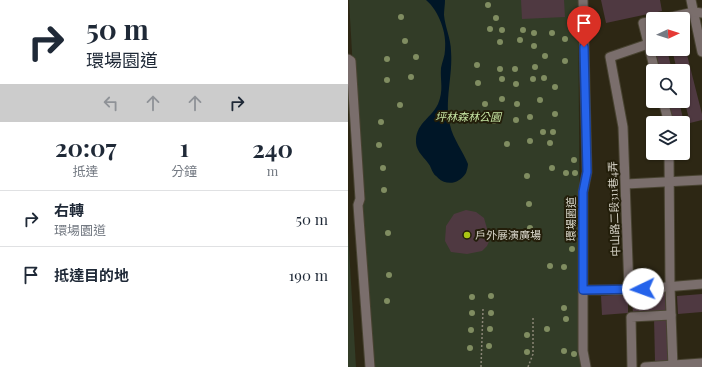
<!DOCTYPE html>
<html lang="zh-TW">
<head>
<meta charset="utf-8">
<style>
  body { margin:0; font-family:"Playfair Display","Noto Sans TC",serif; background:#f6f6f7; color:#1f2937; height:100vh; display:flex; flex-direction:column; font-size:15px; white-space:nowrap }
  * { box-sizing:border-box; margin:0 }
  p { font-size:13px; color:#747a83 }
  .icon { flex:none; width:22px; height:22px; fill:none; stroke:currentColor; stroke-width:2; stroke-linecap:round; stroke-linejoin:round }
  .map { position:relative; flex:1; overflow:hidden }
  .panel { display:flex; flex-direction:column; background:#fff; width:348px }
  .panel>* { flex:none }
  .hud { background:#fff; color:#1f2937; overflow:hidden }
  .needle { width:26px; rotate:86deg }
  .controls { position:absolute; left:298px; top:12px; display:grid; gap:8px }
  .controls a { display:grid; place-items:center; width:44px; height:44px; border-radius:4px; background:#fff; box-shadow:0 1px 3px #0004; font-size:20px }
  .pin { position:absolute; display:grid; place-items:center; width:34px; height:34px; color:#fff; margin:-41px -17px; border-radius:50% 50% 50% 0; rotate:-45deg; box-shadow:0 0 4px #0007 }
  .pin .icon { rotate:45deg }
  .me { position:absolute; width:44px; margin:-22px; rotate:267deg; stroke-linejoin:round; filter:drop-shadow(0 0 3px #0008) }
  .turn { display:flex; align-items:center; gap:14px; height:84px; padding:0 20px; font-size:18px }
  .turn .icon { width:52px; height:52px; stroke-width:2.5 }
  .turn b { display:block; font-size:28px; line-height:34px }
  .lanes { display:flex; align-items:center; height:38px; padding:0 20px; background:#0003; justify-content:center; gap:20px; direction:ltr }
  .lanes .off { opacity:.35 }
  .eta { display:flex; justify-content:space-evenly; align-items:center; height:68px; text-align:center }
  .eta b { font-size:24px; font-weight:700; line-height:28px }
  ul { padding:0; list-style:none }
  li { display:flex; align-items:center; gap:12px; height:56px; padding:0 20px; border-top:1px solid #e0e1e3 }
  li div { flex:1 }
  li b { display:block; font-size:15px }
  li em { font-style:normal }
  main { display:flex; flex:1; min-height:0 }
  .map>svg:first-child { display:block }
</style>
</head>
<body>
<main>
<section class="panel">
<div class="hud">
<div class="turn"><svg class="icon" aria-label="right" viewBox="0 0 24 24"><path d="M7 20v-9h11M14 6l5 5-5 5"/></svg><div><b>50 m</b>環場園道</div></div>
<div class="lanes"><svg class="icon off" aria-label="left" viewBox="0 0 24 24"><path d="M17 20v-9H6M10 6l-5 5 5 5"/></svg><svg class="icon off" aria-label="ahead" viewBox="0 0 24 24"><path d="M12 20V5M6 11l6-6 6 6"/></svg><svg class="icon off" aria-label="ahead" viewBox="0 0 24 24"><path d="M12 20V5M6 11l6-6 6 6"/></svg><svg class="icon" aria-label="right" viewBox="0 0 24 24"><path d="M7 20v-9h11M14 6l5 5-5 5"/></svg></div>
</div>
<div class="eta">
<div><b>20:07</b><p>抵達</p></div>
<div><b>1</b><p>分鐘</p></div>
<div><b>240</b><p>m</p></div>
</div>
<ul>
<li><svg class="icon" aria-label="right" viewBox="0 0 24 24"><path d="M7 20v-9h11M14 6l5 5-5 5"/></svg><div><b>右轉</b><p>環場園道</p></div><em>50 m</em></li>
<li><svg class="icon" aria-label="arrive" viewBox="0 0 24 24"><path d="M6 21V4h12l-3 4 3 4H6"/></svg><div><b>抵達目的地</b></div><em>190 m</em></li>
</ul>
</section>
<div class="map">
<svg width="354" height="367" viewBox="0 0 354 367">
  <rect width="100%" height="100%" fill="#2d2714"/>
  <g fill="#323c27">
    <polygon points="1,0 230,0 233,367 22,367"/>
    <polygon points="0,231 8,367 0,367"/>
  </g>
  <path fill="#001627" d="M78,0H97C97,5 96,10 96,15C97,27 103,39 103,51C105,76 96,101 102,125C105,139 115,151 120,164C120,166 119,170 118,173C111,184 99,186 90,178C88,175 87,176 86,174C83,170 83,166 80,163C74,155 67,150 68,139C69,123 84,117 90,104C96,90 92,81 93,68C94,62 97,56 97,50C99,33 91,11 78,0Z"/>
  <g fill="#4f3941">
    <polygon points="173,0 216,0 217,17 174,19"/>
    <polygon points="253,0 312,0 314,11 258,23"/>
    <polygon points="335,39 354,114 354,120 342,123 335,95 335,71 329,71 324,49 335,49"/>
    <polygon points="307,49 319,49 324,71 312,71"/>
    <polygon points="319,101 331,101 336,123 324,123"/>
    <polygon points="118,210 128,212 136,218 142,239 139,246 134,251 119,254 103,252 97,241 98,226 106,214"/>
    <polygon points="320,292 321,313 285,315 284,294"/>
    <polygon points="280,294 280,313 254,315 253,296"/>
    <polygon points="354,294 354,312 330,314 329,296"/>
    <polygon points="322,316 323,362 307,362 306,317"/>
  </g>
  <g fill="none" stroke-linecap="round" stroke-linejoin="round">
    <defs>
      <g id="minor">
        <polyline points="235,0 239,172 235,192 235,351 238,367"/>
        <polyline points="343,0 354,52"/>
        <polyline points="314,19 346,12 354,13"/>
        <polyline points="305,21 295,23 307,71"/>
        <polyline points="0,59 3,61 12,199 10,205 22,367"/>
        <polyline points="315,101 321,123"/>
        <polyline points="321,153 322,287 325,367"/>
        <polyline points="278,184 354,180"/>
        <polyline points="235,290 281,290 354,284"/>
        <polyline points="281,290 275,127 262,57 300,44"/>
        <polyline points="284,367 283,317 323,315"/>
        <polyline points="297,367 354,363"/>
      </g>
    </defs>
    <use href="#minor" stroke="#484331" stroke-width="11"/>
    <g stroke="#8a8576" stroke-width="1.5" stroke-dasharray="2 2" stroke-linecap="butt">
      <polyline points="133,367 135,309"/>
      <polyline points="180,367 185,354 185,317"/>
    </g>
    <use href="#minor" stroke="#7a6e6c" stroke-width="9"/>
  </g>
  <g fill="#808d61">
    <circle cx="140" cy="5" r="3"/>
    <circle cx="53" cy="17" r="3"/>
    <circle cx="148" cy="18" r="3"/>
    <circle cx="142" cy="29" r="3"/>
    <circle cx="154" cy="30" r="3"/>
    <circle cx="175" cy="30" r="3"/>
    <circle cx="186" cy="33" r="3"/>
    <circle cx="204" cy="33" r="3"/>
    <circle cx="217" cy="39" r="3"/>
    <circle cx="172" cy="40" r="3"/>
    <circle cx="57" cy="41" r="3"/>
    <circle cx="152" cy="42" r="3"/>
    <circle cx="186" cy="46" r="3"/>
    <circle cx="197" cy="56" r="3"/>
    <circle cx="68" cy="57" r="3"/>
    <circle cx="39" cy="59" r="3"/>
    <circle cx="217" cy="61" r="3"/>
    <circle cx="129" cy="65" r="3"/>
    <circle cx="187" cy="67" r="3"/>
    <circle cx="152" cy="69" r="3"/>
    <circle cx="167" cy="69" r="3"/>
    <circle cx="63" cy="77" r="3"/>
    <circle cx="196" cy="78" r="3"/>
    <circle cx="154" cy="79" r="3"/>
    <circle cx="185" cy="79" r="3"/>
    <circle cx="39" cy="80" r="3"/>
    <circle cx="130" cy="83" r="3"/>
    <circle cx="168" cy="84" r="3"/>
    <circle cx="207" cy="87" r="3"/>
    <circle cx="154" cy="99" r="3"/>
    <circle cx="192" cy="100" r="3"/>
    <circle cx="137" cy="104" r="3"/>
    <circle cx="169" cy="104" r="3"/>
    <circle cx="52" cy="105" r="3"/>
    <circle cx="139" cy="114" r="3"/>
    <circle cx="207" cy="114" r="3"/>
    <circle cx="182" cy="117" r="3"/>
    <circle cx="168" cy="120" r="3"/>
    <circle cx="146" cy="121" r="3"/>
    <circle cx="33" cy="122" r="3"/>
    <circle cx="195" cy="132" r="3"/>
    <circle cx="205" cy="132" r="3"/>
    <circle cx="182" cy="141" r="3"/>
    <circle cx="202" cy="143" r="3"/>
    <circle cx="159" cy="144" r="3"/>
    <circle cx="31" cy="145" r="3"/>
    <circle cx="226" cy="160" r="3"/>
    <circle cx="35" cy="168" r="3"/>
    <circle cx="204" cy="168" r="3"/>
    <circle cx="218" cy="173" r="3"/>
    <circle cx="227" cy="173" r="3"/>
    <circle cx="179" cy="176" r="3"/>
    <circle cx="36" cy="190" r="3"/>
    <circle cx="181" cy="204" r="3"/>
    <circle cx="182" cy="228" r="3"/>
    <circle cx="40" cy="233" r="3"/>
    <circle cx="225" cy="237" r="3"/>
    <circle cx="224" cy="249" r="3"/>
    <circle cx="202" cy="266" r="3"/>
    <circle cx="216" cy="267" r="3"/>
    <circle cx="41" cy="275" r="3"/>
    <circle cx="143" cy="296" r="3"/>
    <circle cx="124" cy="297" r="3"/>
    <circle cx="39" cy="301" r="3"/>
    <circle cx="216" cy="308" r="3"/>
    <circle cx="124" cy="313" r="3"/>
    <circle cx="143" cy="313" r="3"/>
    <circle cx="218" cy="319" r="3"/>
    <circle cx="142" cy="329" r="3"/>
    <circle cx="199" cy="329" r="3"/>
    <circle cx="123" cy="330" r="3"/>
    <circle cx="179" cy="335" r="3"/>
    <circle cx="141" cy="346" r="3"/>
    <circle cx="122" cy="348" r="3"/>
    <circle cx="216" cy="351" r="3"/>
    <circle cx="179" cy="352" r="3"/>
    <circle cx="226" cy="354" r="3"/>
  </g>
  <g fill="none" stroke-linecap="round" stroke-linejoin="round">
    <defs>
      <polyline id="route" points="236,47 239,172 235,192 235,290 295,289"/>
    </defs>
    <use href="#route" stroke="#184099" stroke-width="10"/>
    <use href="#route" stroke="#2563eb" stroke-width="7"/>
  </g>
  <circle fill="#abc614" stroke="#231e0a" stroke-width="1.5" cx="119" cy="235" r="4"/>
  <g text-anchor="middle" stroke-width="4" stroke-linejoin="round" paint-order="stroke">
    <g font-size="11" font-style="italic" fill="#c3e1a0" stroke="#231e0a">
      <text x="120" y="121">坪林森林公園</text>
    </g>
    <g font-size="11" fill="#d8d5c9" stroke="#231e0a">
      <text transform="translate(266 209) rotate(-92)" y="4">中山路二段311巷4弄</text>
      <text transform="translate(223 219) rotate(-90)" y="4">環場園道</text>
    </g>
    <g font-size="11" fill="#d8d5c9" stroke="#231e0a" text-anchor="start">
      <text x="127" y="239">戶外展演廣場</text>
    </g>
  </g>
</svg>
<div class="controls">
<a><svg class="needle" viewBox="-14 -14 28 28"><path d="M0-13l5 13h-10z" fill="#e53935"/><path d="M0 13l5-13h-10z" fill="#747a83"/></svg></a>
<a><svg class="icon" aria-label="search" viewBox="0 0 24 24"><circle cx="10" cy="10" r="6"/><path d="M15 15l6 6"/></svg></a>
<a><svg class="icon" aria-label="layers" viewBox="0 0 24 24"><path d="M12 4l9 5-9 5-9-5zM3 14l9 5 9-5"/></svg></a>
</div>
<div class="pin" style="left:236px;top:47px;background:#d93025"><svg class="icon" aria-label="arrive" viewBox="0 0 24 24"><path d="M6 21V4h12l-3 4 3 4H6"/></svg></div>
<svg class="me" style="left:295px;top:289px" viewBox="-20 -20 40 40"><circle r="19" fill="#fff"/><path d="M0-13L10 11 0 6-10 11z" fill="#2563eb"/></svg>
</div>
</main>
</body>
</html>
